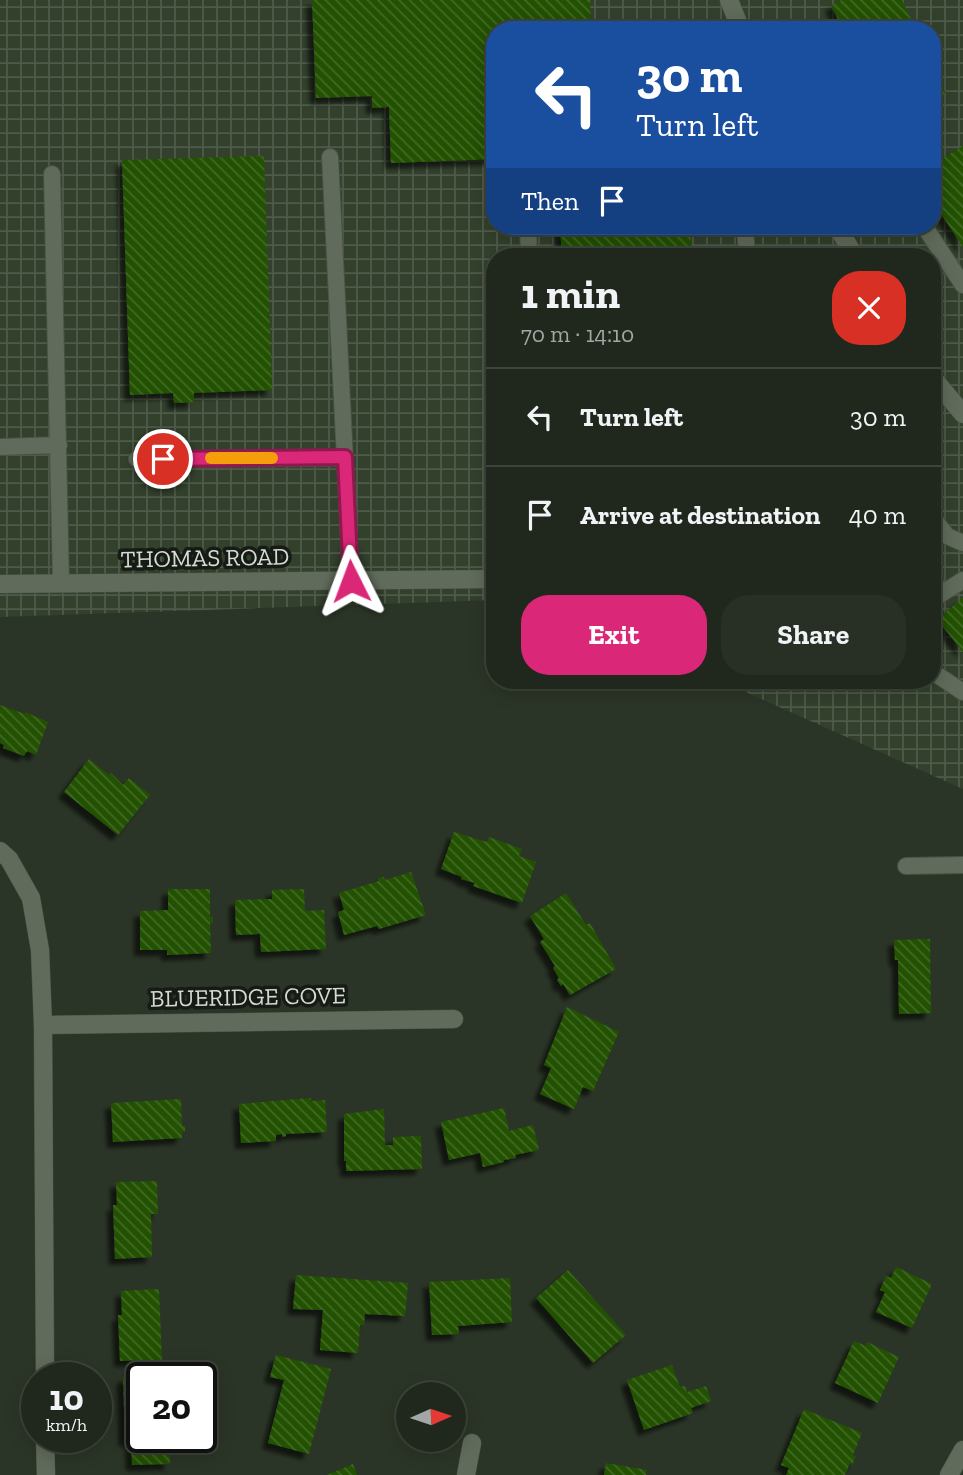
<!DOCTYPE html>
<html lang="en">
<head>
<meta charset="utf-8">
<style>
  body { margin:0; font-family:"Zilla Slab",serif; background:#283026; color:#f1f3f6; height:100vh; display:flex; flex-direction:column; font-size:26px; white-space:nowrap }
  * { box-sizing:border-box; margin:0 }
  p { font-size:23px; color:#a2a6a4 }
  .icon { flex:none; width:38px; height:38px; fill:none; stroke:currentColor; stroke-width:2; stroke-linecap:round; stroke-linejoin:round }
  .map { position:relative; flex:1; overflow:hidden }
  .side { position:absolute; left:486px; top:248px; width:455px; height:441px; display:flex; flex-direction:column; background:#20281d; border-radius:28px; box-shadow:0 4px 18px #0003,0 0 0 2px #3d443b }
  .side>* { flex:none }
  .guide { position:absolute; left:486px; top:21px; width:455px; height:214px; border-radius:28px; box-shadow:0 4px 18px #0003,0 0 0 2px #3d443b; background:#1a4fa0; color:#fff; overflow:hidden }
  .needle { width:46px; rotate:87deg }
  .fabs { position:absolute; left:396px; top:1382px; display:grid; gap:14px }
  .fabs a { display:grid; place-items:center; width:70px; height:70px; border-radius:50%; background:#20281d; box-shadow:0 4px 18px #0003,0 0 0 2px #3d443b; font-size:35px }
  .speed { position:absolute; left:21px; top:1362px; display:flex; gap:14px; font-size:35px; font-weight:700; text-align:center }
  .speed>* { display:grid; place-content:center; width:91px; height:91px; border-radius:50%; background:#20281d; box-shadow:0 4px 18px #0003,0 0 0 2px #3d443b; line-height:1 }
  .speed small { font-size:18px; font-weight:400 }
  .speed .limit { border:4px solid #111; border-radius:10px; background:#fff; color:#111 }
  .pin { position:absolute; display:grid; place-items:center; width:60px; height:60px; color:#fff; margin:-30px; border:4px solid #fff; border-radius:50%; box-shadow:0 2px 7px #0007 }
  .me { position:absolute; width:77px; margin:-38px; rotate:357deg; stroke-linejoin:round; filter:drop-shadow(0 0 5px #0008) }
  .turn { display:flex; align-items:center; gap:24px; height:147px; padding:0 35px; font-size:32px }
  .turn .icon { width:91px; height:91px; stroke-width:2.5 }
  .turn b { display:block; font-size:49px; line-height:60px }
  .then { display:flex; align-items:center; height:66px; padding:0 35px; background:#0003; gap:14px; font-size:26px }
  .round { display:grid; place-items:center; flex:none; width:74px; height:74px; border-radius:28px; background:#283026 }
  .headline { display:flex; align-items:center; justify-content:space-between; height:119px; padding:0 35px }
  h1 { font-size:42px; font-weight:700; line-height:52px }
  .button { display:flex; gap:14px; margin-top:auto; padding:14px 35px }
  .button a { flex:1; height:80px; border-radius:28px; background:#db2777; color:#fff; font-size:28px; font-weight:700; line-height:80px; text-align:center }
  .button a+a { background:#283026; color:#f1f3f6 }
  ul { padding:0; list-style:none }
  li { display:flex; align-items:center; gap:21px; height:98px; padding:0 35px; border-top:2px solid #3d443b }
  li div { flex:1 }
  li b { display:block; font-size:26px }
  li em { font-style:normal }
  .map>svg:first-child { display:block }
</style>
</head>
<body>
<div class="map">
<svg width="963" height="1475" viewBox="0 0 963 1475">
  <defs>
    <pattern id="industrial-grid" width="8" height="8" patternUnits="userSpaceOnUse" patternTransform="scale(1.75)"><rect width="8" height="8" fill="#32402c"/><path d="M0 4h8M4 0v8" fill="none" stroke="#4f5b4a"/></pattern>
    <pattern id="building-back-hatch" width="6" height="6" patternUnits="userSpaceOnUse" patternTransform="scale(1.75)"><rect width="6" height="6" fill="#235102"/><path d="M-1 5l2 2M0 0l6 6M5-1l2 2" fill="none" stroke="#426926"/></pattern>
    <filter id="shadow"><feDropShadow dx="-6" dy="6" stdDeviation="2" flood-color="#0009"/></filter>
  </defs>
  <rect width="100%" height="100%" fill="#2b3527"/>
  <path fill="url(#industrial-grid)" fill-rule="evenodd" d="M0,0H963V789L721,681H933V257H495V600L0,617ZM495,30H933V226H495Z"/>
  <g fill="url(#building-back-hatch)" filter="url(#shadow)">
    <polygon points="312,0 590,0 591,30 495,30 495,159 391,163 389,107 372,108 372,96 316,98"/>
    <polygon points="842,0 902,0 916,30 843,30 831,5"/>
    <polygon points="933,66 946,94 933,100"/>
    <polygon points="963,146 963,247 938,209 940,208 933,196 933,164"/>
    <polygon points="264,156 272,390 194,393 194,402 174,403 173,393 130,395 122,160"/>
    <polygon points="560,226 690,226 692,257 562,257"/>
    <polygon points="963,598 963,652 937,619"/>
    <polygon points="0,705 25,714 25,712 48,722 36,755 27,751 24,756 3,748 4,745 0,743"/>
    <polygon points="89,759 109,775 111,773 123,785 129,778 150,795 118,835 64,792"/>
    <polygon points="454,832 487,842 489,837 522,849 519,856 536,862 522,903 473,886 475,883 461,879 462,877 441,869"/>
    <polygon points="411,872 426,915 379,929 377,926 344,935 338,912 344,910 339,893 379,881 378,878 384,877 385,880"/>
    <polygon points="168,889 210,889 210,917 213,917 213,923 210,923 211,953 167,955 167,950 140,950 140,911 168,910"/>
    <polygon points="304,889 305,911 324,910 326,949 261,952 260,934 236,935 235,900 272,899 272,890"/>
    <polygon points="566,893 586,925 590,923 616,969 570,995 563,984 561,986 557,980 559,978 553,968 555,966 540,942 544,939 530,916"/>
    <polygon points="930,939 931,1013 899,1014 898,960 895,960 894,940"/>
    <polygon points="567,1007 619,1032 593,1091 583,1087 574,1109 540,1094 551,1068 544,1065"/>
    <polygon points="311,1098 311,1101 325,1100 327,1132 286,1134 286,1136 282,1137 282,1134 276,1135 276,1141 241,1143 239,1104"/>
    <polygon points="181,1099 182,1126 185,1126 185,1132 182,1132 182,1138 113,1142 111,1103"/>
    <polygon points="504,1108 509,1131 533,1125 539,1150 515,1155 516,1158 504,1160 504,1162 483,1167 480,1153 449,1160 441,1122"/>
    <polygon points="384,1109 385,1145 393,1145 393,1137 421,1136 422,1169 346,1171 346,1161 344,1161 344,1114"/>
    <polygon points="157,1181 158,1214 151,1214 152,1257 115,1259 113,1205 117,1205 116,1182"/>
    <polygon points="896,1267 932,1284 912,1328 876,1312 885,1292 880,1290 886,1276 891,1278"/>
    <polygon points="568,1270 626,1335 593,1363 536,1298"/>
    <polygon points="296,1275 408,1283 405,1316 365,1314 364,1325 360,1325 358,1353 320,1350 323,1310 293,1309"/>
    <polygon points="510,1278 512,1322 458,1326 459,1334 432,1335 429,1282"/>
    <polygon points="159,1289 162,1360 153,1360 153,1363 145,1363 145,1360 120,1361 118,1315 122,1315 121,1291"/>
    <polygon points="854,1341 866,1346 867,1342 899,1357 878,1403 835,1383"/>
    <polygon points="276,1355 331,1369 309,1454 268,1443 284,1380 270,1377"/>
    <polygon points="672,1365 680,1387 685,1386 687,1392 706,1386 711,1401 691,1408 693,1413 644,1430 627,1380"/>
    <polygon points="142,1376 142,1437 176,1437 169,1441 170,1464 132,1465 131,1441 125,1441 123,1377"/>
    <polygon points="804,1409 862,1433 853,1455 856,1456 852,1465 850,1463 845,1475 786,1475 789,1468 781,1465"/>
    <polygon points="606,1463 647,1470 646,1475 604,1475"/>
    <polygon points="353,1464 357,1475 327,1475"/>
  </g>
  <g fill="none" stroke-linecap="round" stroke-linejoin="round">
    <defs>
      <g id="service">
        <polyline points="330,157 351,581"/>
        <polyline points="52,174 61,584"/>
        <polyline points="528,226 529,257"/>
        <polyline points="924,226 963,285"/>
        <polyline points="747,257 745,227 748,226"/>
        <polyline points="0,447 59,445"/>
        <polyline points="137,459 345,458"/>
        <polyline points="933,518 947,536 963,543"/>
        <polyline points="933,599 963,580"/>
        <polyline points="933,672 963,692"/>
        <polyline points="906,866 963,865"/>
      </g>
      <g id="minor">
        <polyline points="0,851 9,859 31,898 40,950 43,1025 45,1377"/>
        <polyline points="43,1025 454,1019"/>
        <polyline points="45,1437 46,1475"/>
        <polyline points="466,1475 472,1443"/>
      </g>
      <g id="tertiary">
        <polyline points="729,0 741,30"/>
        <polyline points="837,226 855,257"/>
        <polyline points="933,378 963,414"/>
        <polyline points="0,584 495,579"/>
      </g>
      <polyline id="secondary" points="949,1475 963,1450"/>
    </defs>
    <use href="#service" stroke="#4a5146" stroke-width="18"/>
    <use href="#minor" stroke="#4a5146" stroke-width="19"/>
    <use href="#tertiary" stroke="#4a5146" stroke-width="19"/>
    <use href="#secondary" stroke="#4a5146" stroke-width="19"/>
    <use href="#service" stroke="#606b5b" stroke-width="16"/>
    <use href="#minor" stroke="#606b5b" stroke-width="18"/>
    <use href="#tertiary" stroke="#606b5b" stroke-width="18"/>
    <use href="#secondary" stroke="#606b5b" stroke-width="18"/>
  </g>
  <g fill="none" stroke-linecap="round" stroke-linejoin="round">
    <defs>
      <polyline id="route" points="163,459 345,457 351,581"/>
    </defs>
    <use href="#route" stroke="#8e194d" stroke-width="18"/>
    <use href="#route" stroke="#db2777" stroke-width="12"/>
    <polyline stroke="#f59e0b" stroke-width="12" points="211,458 272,458"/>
  </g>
  <g text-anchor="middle" stroke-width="7" stroke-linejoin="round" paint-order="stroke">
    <g font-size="24" fill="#d5dbd2" stroke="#171b15">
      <text transform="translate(205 558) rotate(-1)" y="8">THOMAS ROAD</text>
      <text transform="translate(248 997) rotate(-1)" y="8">BLUERIDGE COVE</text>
    </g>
  </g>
</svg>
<div class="fabs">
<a><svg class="needle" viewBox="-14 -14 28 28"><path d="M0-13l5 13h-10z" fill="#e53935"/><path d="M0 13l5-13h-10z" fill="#a2a6a4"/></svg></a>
</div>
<div class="speed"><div>10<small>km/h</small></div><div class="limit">20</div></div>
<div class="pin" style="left:163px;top:459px;background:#d93025"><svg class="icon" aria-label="arrive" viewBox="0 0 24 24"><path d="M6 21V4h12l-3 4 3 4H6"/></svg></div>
<svg class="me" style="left:351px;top:581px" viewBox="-20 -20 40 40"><path d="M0-17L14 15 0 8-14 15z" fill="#db2777" stroke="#fff" stroke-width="4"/></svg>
<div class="guide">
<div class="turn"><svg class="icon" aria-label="left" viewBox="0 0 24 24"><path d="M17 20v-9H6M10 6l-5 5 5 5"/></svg><div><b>30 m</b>Turn left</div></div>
<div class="then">Then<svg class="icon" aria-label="arrive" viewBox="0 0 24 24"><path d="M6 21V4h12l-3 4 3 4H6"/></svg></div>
</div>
<section class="side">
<div class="headline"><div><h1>1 min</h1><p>70 m · 14:10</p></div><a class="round" style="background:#d93025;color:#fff"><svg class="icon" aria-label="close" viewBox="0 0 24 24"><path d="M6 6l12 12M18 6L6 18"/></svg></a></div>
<ul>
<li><svg class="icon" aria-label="left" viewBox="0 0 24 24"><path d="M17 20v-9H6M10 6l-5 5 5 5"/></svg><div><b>Turn left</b></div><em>30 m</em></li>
<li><svg class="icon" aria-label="arrive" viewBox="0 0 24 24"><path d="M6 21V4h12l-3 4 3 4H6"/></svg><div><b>Arrive at destination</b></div><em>40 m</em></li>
</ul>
<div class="button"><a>Exit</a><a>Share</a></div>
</section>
</div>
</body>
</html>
